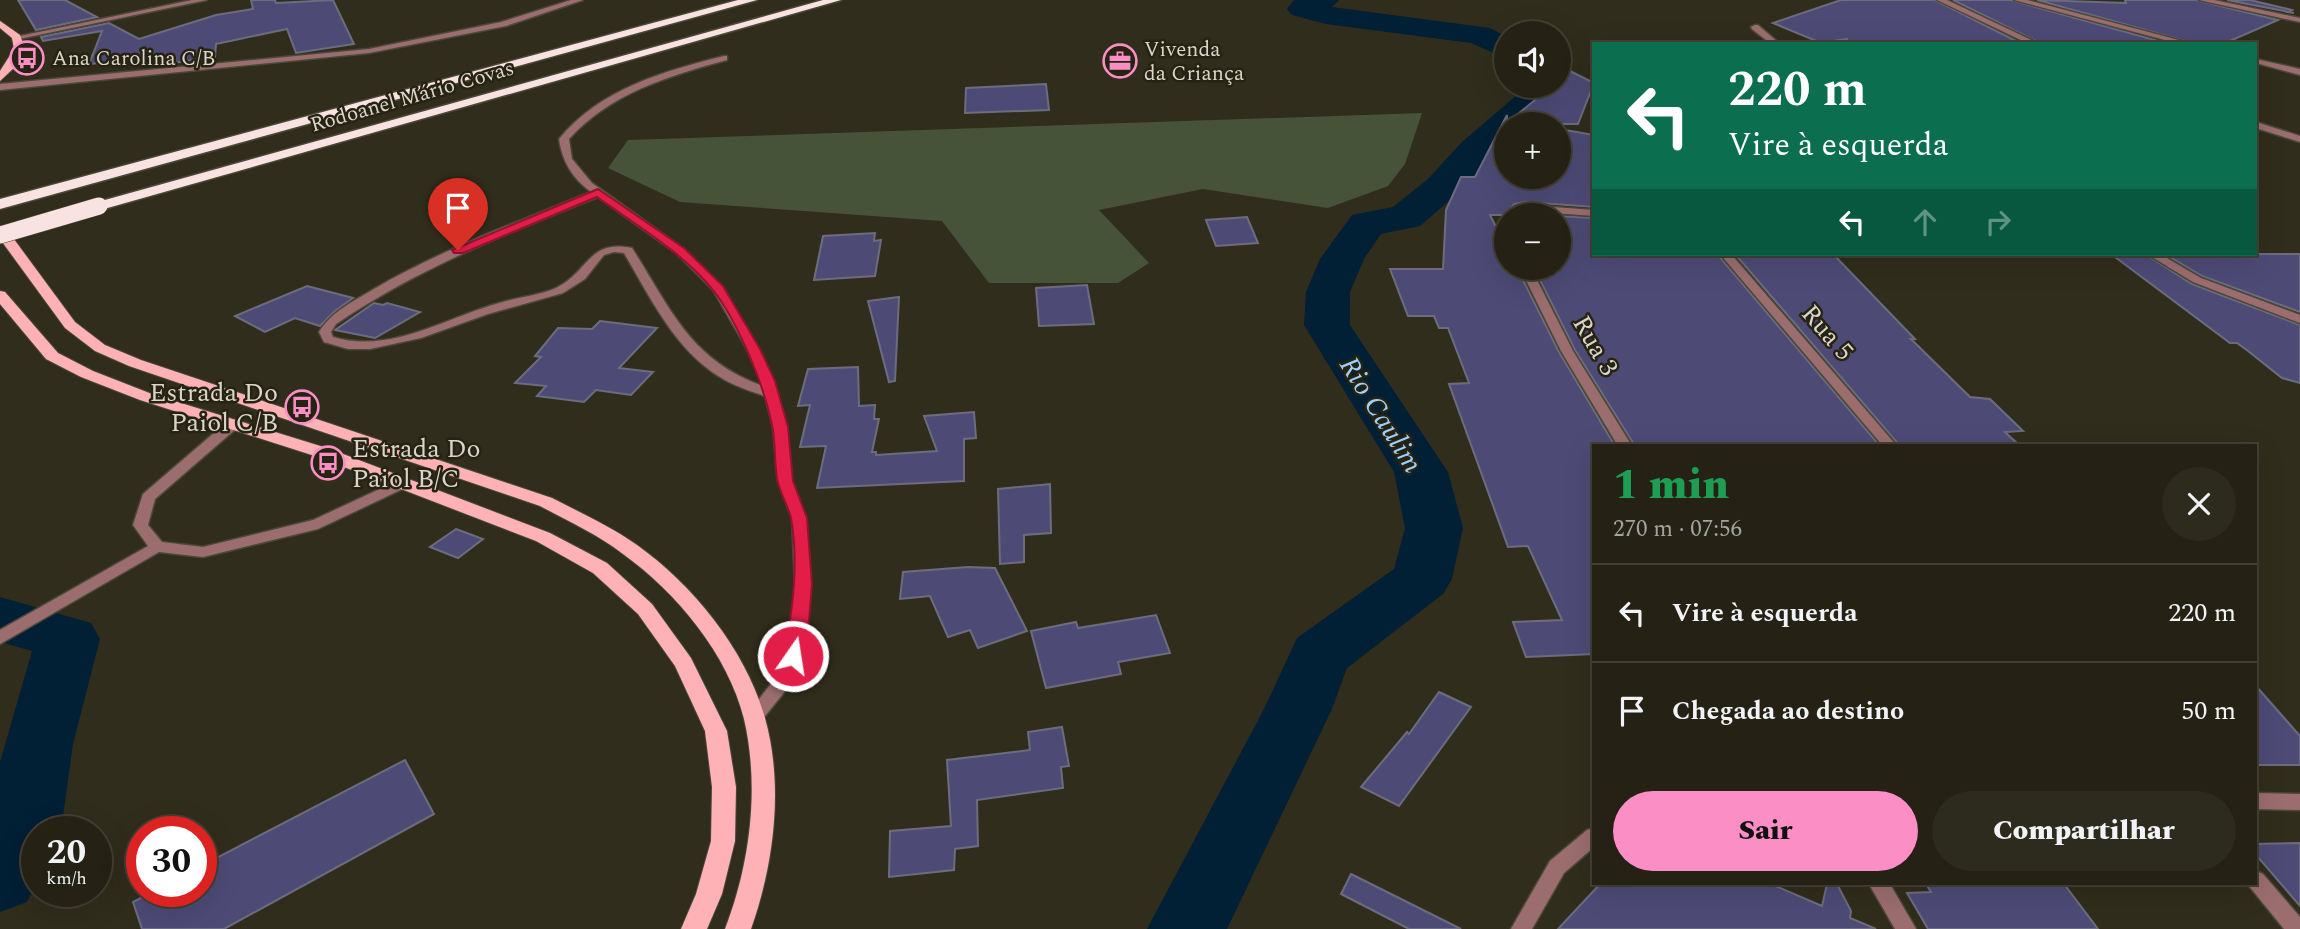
<!DOCTYPE html>
<html lang="pt">
<head>
<meta charset="utf-8">
<style>
  body { margin:0; font-family:Spectral,serif; background:#2d2a1e; color:#f1f3f6; height:100vh; display:flex; flex-direction:column; font-size:26px; white-space:nowrap }
  * { box-sizing:border-box; margin:0 }
  p { font-size:23px; color:#a3a4a0 }
  .icon { flex:none; width:38px; height:38px; fill:none; stroke:currentColor; stroke-width:2; stroke-linecap:round; stroke-linejoin:round }
  .map { position:relative; flex:1; overflow:hidden }
  .side { position:absolute; left:1592px; top:444px; width:665px; height:441px; display:flex; flex-direction:column; background:#252215; border-radius:0px; box-shadow:0 7px 28px #0002,0 0 0 2px #423f34 }
  .side>* { flex:none }
  .top-card { position:absolute; left:1592px; top:42px; width:665px; height:214px; border-radius:0px; box-shadow:0 7px 28px #0002,0 0 0 2px #423f34; background:#0b6e4f; color:#fff; overflow:hidden }
  .controls { position:absolute; left:1494px; top:21px; display:grid; gap:14px }
  .controls a { display:grid; place-items:center; width:77px; height:77px; border-radius:50%; background:#252215; box-shadow:0 7px 28px #0002,0 0 0 2px #423f34; font-size:35px }
  .speed { position:absolute; left:21px; top:816px; display:flex; gap:14px; font-size:35px; font-weight:700; text-align:center }
  .speed>* { display:grid; place-content:center; width:91px; height:91px; border-radius:50%; background:#252215; box-shadow:0 7px 28px #0002,0 0 0 2px #423f34; line-height:1 }
  .speed small { font-size:18px; font-weight:400 }
  .speed .limit { border:10px solid #d22; background:#fff; color:#111 }
  .pin { position:absolute; display:grid; place-items:center; width:60px; height:60px; color:#fff; margin:-72px -30px; border-radius:50% 50% 50% 0; rotate:-45deg; box-shadow:0 0 7px #0007 }
  .pin .icon { rotate:45deg }
  .me { position:absolute; width:77px; margin:-38px; rotate:13deg; stroke-linejoin:round; filter:drop-shadow(0 0 5px #0008) }
  .turn { display:flex; align-items:center; gap:24px; height:147px; padding:0 21px; font-size:32px }
  .turn .icon { width:91px; height:91px; stroke-width:2.5 }
  .turn b { display:block; font-size:49px; line-height:60px }
  .lanes { display:flex; align-items:center; height:66px; padding:0 21px; background:#0003; justify-content:center; gap:35px; direction:ltr }
  .lanes .off { opacity:.35 }
  .round { display:grid; place-items:center; flex:none; width:74px; height:74px; border-radius:37px; background:#2d2a1e }
  .overview { display:flex; align-items:center; justify-content:space-between; height:119px; padding:0 21px }
  h1 { font-size:42px; font-weight:800; line-height:52px; color:#1e9e55 }
  .primary-button { display:flex; gap:14px; margin-top:auto; padding:14px 21px }
  .primary-button a { flex:1; height:80px; border-radius:42px; background:#fb8fc5; color:#111; font-size:28px; font-weight:800; line-height:80px; text-align:center }
  .primary-button a+a { background:#2d2a1e; color:#f1f3f6 }
  ul { padding:0; list-style:none }
  li { display:flex; align-items:center; gap:21px; height:98px; padding:0 21px; border-top:2px solid #423f34 }
  li div { flex:1 }
  li b { display:block; font-size:26px }
  li em { font-style:normal }
  .map>svg:first-child { display:block }
</style>
</head>
<body>
<div class="map">
<svg width="2300" height="929" viewBox="0 0 2300 929">
  <rect width="100%" height="100%" fill="#312d1c"/>
  <polygon fill="#475338" points="1422,113 1405,164 1388,186 1328,208 1203,189 1099,210 1149,263 1118,283 989,283 942,221 680,202 608,168 628,140"/>
  <g fill="none" stroke-linecap="round" stroke-linejoin="round">
    <g fill="#011f35" fill-rule="evenodd">
      <polygon points="1294,0 1339,0 1332,7 1490,28 1507,37 1507,59 1471,43 1326,24 1292,15 1287,9"/>
      <path d="M1519,86H1553C1549,104 1539,112 1525,124H1507V141L1456,195L1420,226L1381,234L1364,259L1350,292V325L1448,472L1463,528L1452,579L1443,594L1347,668L1332,709L1227,929H1147L1264,709L1297,638L1394,569L1405,528L1394,472L1304,325L1306,292L1320,259L1352,215L1393,207L1428,179L1462,142L1517,95Z"/>
      <polygon points="0,597 91,623 100,639 73,744 61,831 37,831 37,882 27,902 0,912 0,762 32,651 0,642"/>
    </g>
  </g>
  <g fill="#4d4b76" stroke="#6c6c7f" stroke-width="2">
    <polygon points="18,0 65,0 97,17 36,30"/>
    <polygon points="251,0 275,0 276,3 333,0 354,44 296,53 287,29 216,44 215,57 152,66 156,57 89,64 102,31 43,41 41,37 109,23 139,39 216,15 253,9"/>
    <polygon points="1841,0 1935,0 2022,44 1848,44 1847,39 1821,43 1773,23"/>
    <polygon points="1953,0 2011,0 2169,44 2042,44"/>
    <polygon points="2037,0 2126,3 2125,0 2196,0 2278,20 2223,44 2196,44"/>
    <polygon points="2227,0 2250,0 2292,10 2288,12 2294,13"/>
    <polygon points="1566,69 1594,83 1578,124 1507,124 1507,177 1559,177 1559,129 1594,135 1594,207 1526,202 1514,204 1507,215 1490,215 1507,249 1507,268 1517,268 1559,352 1615,446 1594,446 1594,654 1526,657 1513,622 1562,620 1528,546 1508,547 1449,384 1469,383 1448,328 1439,328 1434,316 1408,316 1390,269 1443,269 1446,210 1461,177 1475,177 1507,115 1507,123 1541,95 1534,93 1543,89 1534,86 1559,86 1559,73"/>
    <polygon points="1046,84 1049,110 965,113 966,88"/>
    <polygon points="1559,216 1594,218 1594,254 1665,254 1667,257 1718,255 1880,446 1635,446 1575,350 1534,268 1559,268"/>
    <polygon points="1247,217 1258,243 1216,246 1206,220"/>
    <polygon points="875,233 874,241 881,240 875,276 814,280 823,236"/>
    <polygon points="1735,254 1833,254 1915,339 1911,339 1970,397 1990,399 2023,431 2005,432 2018,444 1900,446"/>
    <polygon points="2116,254 2145,254 2192,284 2300,325 2300,383 2282,378 2248,351 2237,343 2230,343 2115,257 2120,257"/>
    <polygon points="2165,254 2300,254 2300,312 2202,276"/>
    <polygon points="1087,285 1094,324 1039,326 1036,288"/>
    <polygon points="307,286 353,298 335,311 320,326 295,318 265,332 235,316"/>
    <polygon points="899,297 895,381 889,382 868,301"/>
    <polygon points="374,303 383,305 387,303 420,312 375,338 335,330"/>
    <polygon points="600,321 657,328 619,368 653,372 631,395 596,390 584,402 537,396 546,386 515,383 541,357 535,356 558,328 592,329"/>
    <polygon points="858,367 859,406 875,405 874,419 879,419 872,452 876,452 876,455 937,451 924,416 974,412 976,438 964,439 964,481 817,488 826,446 800,447 810,405 798,406 808,369"/>
    <polygon points="1050,484 1051,533 1024,535 1024,562 1000,564 998,489"/>
    <polygon points="456,529 483,539 458,558 430,547"/>
    <polygon points="968,567 995,568 1027,631 978,648 970,630 948,637 930,596 900,599 903,572"/>
    <polygon points="1156,615 1170,653 1118,662 1121,674 1046,688 1031,631 1076,622 1078,628"/>
    <polygon points="2256,686 2300,736 2300,765 2256,765"/>
    <polygon points="1439,692 1471,707 1399,806 1361,787 1407,732 1409,734"/>
    <polygon points="1062,727 1069,766 1061,767 1063,788 977,800 978,846 955,849 954,870 889,877 890,831 951,826 947,760 1030,750 1028,732"/>
    <polygon points="405,760 434,814 224,929 142,929 133,902 154,891 201,891 201,866"/>
    <polygon points="2300,843 2300,906 2256,855 2256,844"/>
    <polygon points="1351,874 1461,929 1409,929 1341,894"/>
    <polygon points="1600,884 1771,884 1822,906 1827,884 1837,884 1851,911 1850,918 1876,929 1558,929"/>
    <polygon points="1926,884 2064,884 2098,929 1928,929 1907,893 1931,892"/>
  </g>
  <g fill="none" stroke-linecap="round" stroke-linejoin="round">
    <defs>
      <g id="minor">
        <polygon points="192,0 207,0 19,39 15,37"/>
        <polygon points="571,0 583,0 506,26 369,53 0,90 0,84 369,49 501,22"/>
        <polygon points="1937,0 1947,0 2040,44 2029,44"/>
        <polygon points="2014,0 2027,0 2194,44 2180,44"/>
        <polygon points="2199,0 2214,0 2300,18 2300,22"/>
        <polygon points="1755,25 1758,25 1780,44 1771,44 1752,29 1751,27"/>
        <path d="M724,56H727V60C668,76 611,93 569,139L572,159L592,183L684,249L722,286L759,349L774,381L787,427L792,481L806,518L811,584L808,621L795,670L786,690L761,721L755,723L749,721L746,716L773,681L779,670L792,621L795,584L792,518L778,481L773,427L765,396C750,391 734,386 720,377C675,350 650,297 624,253L614,252L604,255L585,279L563,293L488,314L421,338L370,349H348L324,342L319,332C331,312 354,301 374,289C442,249 518,222 591,192C572,178 562,161 559,139C600,89 664,71 724,56ZM598,197L676,253L713,290L747,349L763,386C690,360 671,309 632,248C588,239 590,271 556,288C538,296 518,297 499,303C445,318 391,354 333,337L331,332L336,324C417,269 507,233 598,197Z"/>
        <polygon points="2256,59 2300,69 2300,75 2256,63"/>
        <polygon points="2256,122 2300,136 2300,142 2256,128"/>
        <polygon points="1526,205 1594,210 1594,216 1526,211 1522,212 1520,215 1510,215 1514,207"/>
        <polygon points="1720,254 1731,254 1897,446 1883,446"/>
        <polygon points="2147,254 2160,254 2201,278 2300,315 2300,323 2193,282"/>
        <polygon points="1520,268 1531,268 1573,351 1632,446 1618,446 1561,351"/>
        <polygon points="233,420 238,421 240,424 238,427 155,499 148,525 162,542 203,547 313,520 399,480 404,479 411,483 409,486 318,529 203,557 159,552 0,644 0,630 148,546 133,525 143,494 228,421"/>
        <polygon points="2256,793 2300,794 2300,810 2256,809"/>
        <polygon points="1594,828 1594,847 1564,873 1532,929 1511,929 1550,861 1587,830"/>
        <polygon points="2256,871 2263,874 2300,917 2300,929 2284,929 2249,886 2248,884 2256,884"/>
        <polygon points="1869,884 1890,884 1916,929 1895,929"/>
      </g>
      <g id="primary">
        <polygon points="0,21 20,35 25,49 17,65 0,81 0,71 14,49 12,38 0,28"/>
        <path d="M0,226L5,227L75,322L105,345L141,360L552,498C581,513 610,526 637,545C693,585 746,650 765,718C784,786 774,864 751,929H725C750,864 760,788 744,719C728,654 676,592 623,554C597,534 568,521 540,506L129,366L95,351L65,328L0,239Z"/>
        <polygon points="0,291 5,292 58,353 93,371 152,394 330,449 550,533 607,563 652,604 691,658 727,731 736,787 735,841 722,894 707,929 681,929 696,894 711,841 712,787 705,731 675,666 638,614 593,573 536,541 318,457 140,400 81,377 46,359 0,304"/>
      </g>
      <g id="motorway">
        <polygon points="738,0 757,0 0,209 0,199"/>
        <polygon points="823,0 841,0 104,209 94,209 91,206 94,203"/>
      </g>
    </defs>
    <use href="#minor" stroke="#4c4838" stroke-width="3"/>
    <use href="#primary" stroke="#4c4838" stroke-width="2"/>
    <use href="#motorway" stroke="#4c4838" stroke-width="3"/>
    <use href="#minor" fill="#9b6d6f" fill-rule="evenodd"/>
    <use href="#primary" fill="#feb2b5" fill-rule="evenodd"/>
    <use href="#motorway" fill="#f9e2e2" fill-rule="evenodd"/>
    <defs>
      <polyline id="motorway-bridge" points="0,235 99,206"/>
    </defs>
    <use href="#motorway-bridge" stroke="#4c4838" stroke-width="18" stroke-linecap="butt"/>
    <use href="#motorway-bridge" stroke="#f9e2e2" stroke-width="17"/>
  </g>
  <path fill="#e11d48" stroke="#92132f" stroke-width="2" d="M598,189L684,248L723,286L760,349L775,381L788,427L793,481L807,518L812,584L809,621L799,660H786L783,656C793,612 799,563 791,518C788,505 779,492 777,478C774,461 776,443 772,425C764,385 738,322 713,290C682,252 636,225 597,197L463,253H454L452,250Z"/>
  <defs>
    <symbol id="bus-ring" viewBox="-11 -11 22 22"><circle r="9.5" fill="#272313" stroke="#fb8fc5" stroke-width="1.5"/><path d="M-5-6H5V4H4V6H2V4H-2V6H-4V4H-5ZM-3.5-4V0h7V-4ZM-3.5 1.2v1.5H-2V1.2ZM2 1.2v1.5H3.5V1.2Z" fill="#fb8fc5"/></symbol>
    <symbol id="office-ring" viewBox="-11 -11 22 22"><circle r="9.5" fill="#272313" stroke="#fb8fc5" stroke-width="1.5"/><path d="M-6-3h4V-5.5h4V-3h4V5H-6ZM-1-4.5V-3h2v-1.5ZM-6 0V1H6V0Z" fill="#fb8fc5"/></symbol>
  </defs>
  <g fill-rule="evenodd">
    <use href="#bus-ring" x="8" y="39" width="38" height="38"/>
    <use href="#office-ring" x="1101" y="42" width="38" height="38"/>
    <use href="#bus-ring" x="283" y="388" width="38" height="38"/>
    <use href="#bus-ring" x="309" y="444" width="38" height="38"/>
  </g>
  <g text-anchor="middle" stroke-width="5" stroke-linejoin="round" paint-order="stroke">
    <g font-size="21" fill="#d8d5cb" stroke="#272313" text-anchor="start">
      <text x="1144" y="56">Vivenda<tspan x="1144" dy="24">da Criança</tspan></text>
      <text x="52" y="65">Ana Carolina C/B</text>
    </g>
    <g font-size="21" fill="#d8d5cb" stroke="#272313">
      <text transform="translate(412 96) rotate(-16)" y="7">Rodoanel Mário Covas</text>
    </g>
    <g font-size="26" fill="#d8d5cb" stroke="#272313">
      <text transform="translate(1828 332) rotate(49)" y="9">Rua 5</text>
      <text transform="translate(1596 345) rotate(60)" y="9">Rua 3</text>
    </g>
    <g font-size="26" fill="#d8d5cb" stroke="#272313" text-anchor="end">
      <text x="278" y="401">Estrada Do<tspan x="278" dy="30">Paiol C/B</tspan></text>
      <text x="352" y="457" text-anchor="start">Estrada Do<tspan x="352" dy="30">Paiol B/C</tspan></text>
    </g>
    <g font-size="28" font-style="italic" fill="#9ed0fb" stroke="#272313">
      <text transform="translate(1382 414) rotate(58)" y="10">Rio Caulim</text>
    </g>
  </g>
</svg>
<div class="controls">
<a><svg class="icon" aria-label="sound" viewBox="0 0 24 24"><path d="M4 9h4l5-4v14l-5-4H4zM17 9q2 3 0 6"/></svg></a>
<a>+</a>
<a>−</a>
</div>
<div class="speed"><div>20<small>km/h</small></div><div class="limit">30</div></div>
<div class="pin" style="left:458px;top:250px;background:#d93025"><svg class="icon" aria-label="arrive" viewBox="0 0 24 24"><path d="M6 21V4h12l-3 4 3 4H6"/></svg></div>
<svg class="me" style="left:793px;top:656px" viewBox="-20 -20 40 40"><circle r="17" fill="#e11d48" stroke="#fff" stroke-width="3"/><path d="M0-11L8 9 0 5-8 9z" fill="#fff"/></svg>
<div class="top-card">
<div class="turn"><svg class="icon" aria-label="left" viewBox="0 0 24 24"><path d="M17 20v-9H6M10 6l-5 5 5 5"/></svg><div><b>220 m</b>Vire à esquerda</div></div>
<div class="lanes"><svg class="icon" aria-label="left" viewBox="0 0 24 24"><path d="M17 20v-9H6M10 6l-5 5 5 5"/></svg><svg class="icon off" aria-label="ahead" viewBox="0 0 24 24"><path d="M12 20V5M6 11l6-6 6 6"/></svg><svg class="icon off" aria-label="right" viewBox="0 0 24 24"><path d="M7 20v-9h11M14 6l5 5-5 5"/></svg></div>
</div>
<section class="side">
<div class="overview"><div><h1>1 min</h1><p>270 m · 07:56</p></div><a class="round"><svg class="icon" aria-label="close" viewBox="0 0 24 24"><path d="M6 6l12 12M18 6L6 18"/></svg></a></div>
<ul>
<li><svg class="icon" aria-label="left" viewBox="0 0 24 24"><path d="M17 20v-9H6M10 6l-5 5 5 5"/></svg><div><b>Vire à esquerda</b></div><em>220 m</em></li>
<li><svg class="icon" aria-label="arrive" viewBox="0 0 24 24"><path d="M6 21V4h12l-3 4 3 4H6"/></svg><div><b>Chegada ao destino</b></div><em>50 m</em></li>
</ul>
<div class="primary-button"><a>Sair</a><a>Compartilhar</a></div>
</section>
</div>
</body>
</html>
